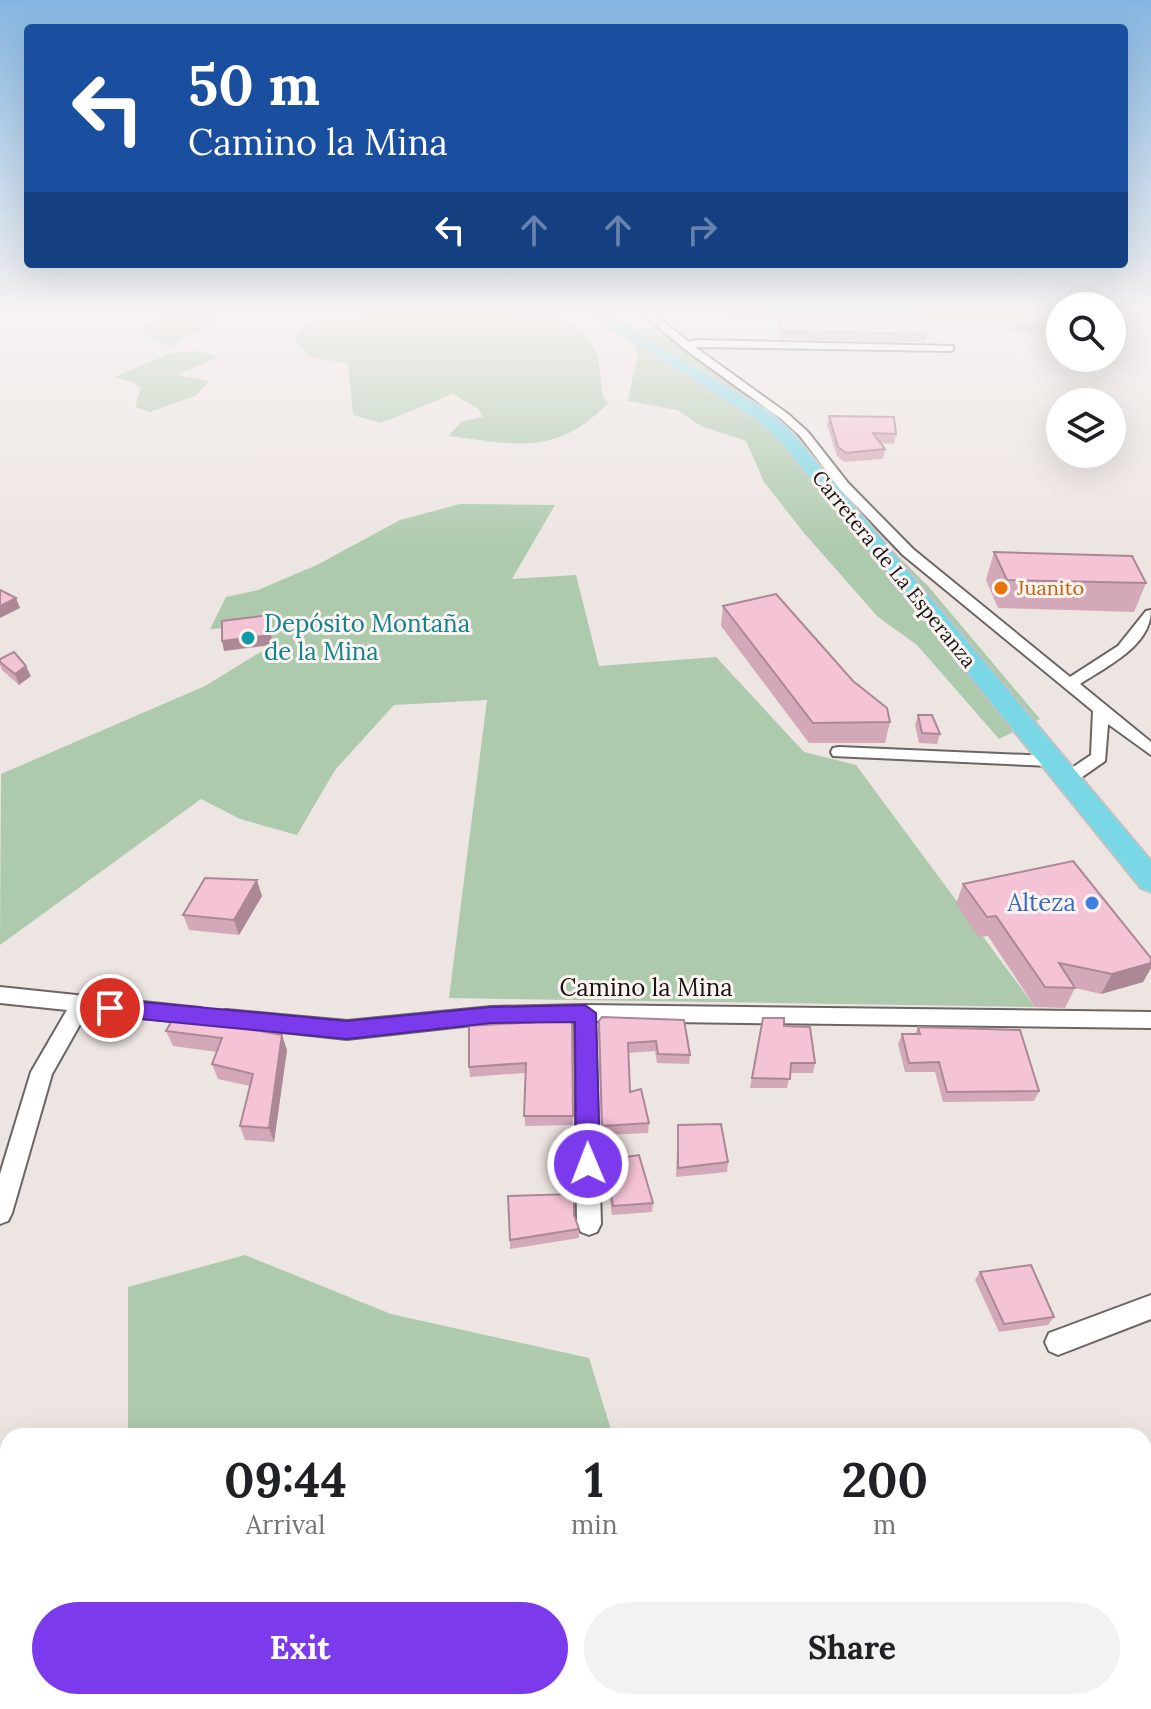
<!DOCTYPE html>
<html lang="en">
<head>
<meta charset="utf-8">
<style>
  body { margin:0; font-family:Lora,serif; background:#f2f2f2; color:#202124; height:100vh; display:flex; flex-direction:column; font-size:30px; white-space:nowrap }
  * { box-sizing:border-box; margin:0 }
  p { font-size:26px; color:#757577 }
  .icon { flex:none; width:44px; height:44px; fill:none; stroke:currentColor; stroke-width:2; stroke-linecap:round; stroke-linejoin:round }
  .map { position:relative; flex:1; overflow:hidden }
  .panel { position:absolute; left:0px; top:1428px; width:1152px; height:282px; display:flex; flex-direction:column; background:#fff; border-radius:24px 24px 0 0; box-shadow:0 8px 32px #0002 }
  .panel>* { flex:none }
  .top-card { position:absolute; left:24px; top:24px; width:1104px; height:244px; border-radius:8px; box-shadow:0 8px 32px #0002; background:#1a4fa0; color:#fff; overflow:hidden }
  .buttons { position:absolute; left:1046px; top:292px; display:grid; gap:16px }
  .buttons a { display:grid; place-items:center; width:80px; height:80px; border-radius:50%; background:#fff; box-shadow:0 8px 32px #0002; font-size:40px }
  .pin { position:absolute; display:grid; place-items:center; width:68px; height:68px; color:#fff; margin:-34px; border:4px solid #fff; border-radius:50%; box-shadow:0 2px 8px #0007 }
  .me { position:absolute; width:88px; margin:-44px; rotate:359deg; stroke-linejoin:round; filter:drop-shadow(0 0 6px #0008) }
  .turn { display:flex; align-items:center; gap:28px; height:168px; padding:0 32px; font-size:36px }
  .turn .icon { width:104px; height:104px; stroke-width:2.5 }
  .turn b { display:block; font-size:56px; line-height:68px }
  .lanes { display:flex; align-items:center; height:76px; padding:0 32px; background:#0003; justify-content:center; gap:40px; direction:ltr }
  .lanes .off { opacity:.35 }
  .eta { display:flex; justify-content:space-evenly; align-items:center; height:136px; text-align:center }
  .eta b { font-size:48px; font-weight:700; line-height:56px }
  .button { display:flex; gap:16px; margin-top:auto; padding:16px 32px }
  .button a { flex:1; height:92px; border-radius:48px; background:#7c3aed; color:#fff; font-size:32px; font-weight:700; line-height:92px; text-align:center }
  .button a+a { background:#f2f2f2; color:#202124 }
  .map>svg:first-child { display:block }
</style>
</head>
<body>
<div class="map">
<svg width="1151" height="1709" viewBox="0 0 1151 1709">
  <rect width="100%" height="100%" fill="#ede5e2"/>
  <g fill="#adcaad">
    <polygon points="151,311 243,311 208,325 170,347 148,338 151,331 139,331 156,319 136,315"/>
    <path d="M370,311H550L587,334L598,358L603,397L608,403C556,457 516,444 448,436L462,421L483,417L478,409L453,394L381,423L353,415L348,364L308,356L295,338L309,319L364,317Z"/>
    <polygon points="653,311 1060,311 1060,332 1041,335 968,326 829,325 659,316"/>
    <polygon points="641,328 667,329 768,412 867,525 928,586 1040,719 999,739 917,645 878,617 804,533 764,482 746,441 701,426 677,410 628,401 637,357 635,332"/>
    <polygon points="199,351 218,357 177,375 209,381 197,395 150,412 135,407 141,388 133,382 114,377 171,353"/>
    <polygon points="460,504 555,505 512,579 576,575 599,666 716,657 804,752 856,765 1035,1007 449,998 487,700 394,705 335,770 297,835 240,819 201,799 0,945 1,774 205,686 272,645 271,625 210,629 226,597 258,590 317,565 400,520"/>
    <polygon points="245,1255 391,1314 589,1358 613,1436 128,1436 128,1287"/>
    <polygon points="365,1702 685,1702 686,1709 367,1709"/>
  </g>
  <g fill="none" stroke-linecap="round" stroke-linejoin="round">
    <defs>
      <g id="street">
        <path d="M640,311H651L689,342L696,340L953,346V350L949,351L695,347L788,414L808,432L848,483L913,549L1070,677L1118,646L1146,611L1151,610C1151,646 1107,666 1080,684L1151,742V755L1108,724L1105,761L1072,784H1060L1058,780L1060,776L1091,755L1093,711L903,555L840,489L800,436L780,418L683,348Z"/>
        <polygon points="839,747 1050,756 1058,761 1050,766 833,756 831,752 833,748"/>
        <polygon points="0,987 200,1008 207,1010 210,1016 207,1022 200,1024 87,1012 52,1074 12,1213 8,1221 0,1224 0,1174 31,1072 67,1010 0,1003"/>
        <polygon points="585,1005 1151,1012 1151,1028 595,1021 601,1224 597,1232 589,1235 581,1232 577,1224 575,1022 491,1023 347,1039 226,1026 219,1024 216,1018 219,1012 226,1010 347,1021 491,1007"/>
        <polygon points="1151,1295 1151,1319 1058,1355 1049,1351 1045,1342 1049,1333"/>
      </g>
      <polygon id="primary" points="584,311 602,311 769,412 793,434 1151,861 1151,892 1141,888 781,442 757,420"/>
    </defs>
    <use href="#street" stroke="#6c6563" stroke-width="4"/>
    <use href="#primary" stroke="#c2c2c2" stroke-width="4"/>
    <use href="#street" fill="#fff" fill-rule="evenodd"/>
    <use href="#primary" fill="#7ad7e6" fill-rule="evenodd"/>
  </g>
  <g fill="#d3a8b8">
    <polygon points="778,316 927,334 925,342 781,339 777,324"/>
    <polygon points="829,416 896,434 894,444 880,443 885,449 883,459 844,462 837,456 827,425"/>
    <polygon points="994,552 1146,583 1134,612 998,608 986,580"/>
    <polygon points="723,606 890,722 885,743 809,743 721,626"/>
    <polygon points="0,659 31,676 19,685 2,670 0,665"/>
    <polygon points="918,715 940,734 937,744 919,743 915,725"/>
    <polygon points="963,884 1151,958 1151,968 1143,982 1101,994 1075,988 1065,1008 1035,1007 988,936 979,937 956,904"/>
    <polygon points="262,896 239,935 189,930 183,915"/>
    <polygon points="602,1017 690,1055 689,1064 657,1063 655,1051 628,1053 630,1092 649,1123 648,1133 601,1135 598,1031"/>
    <polygon points="763,1018 784,1026 815,1063 813,1073 790,1073 787,1088 750,1088"/>
    <polygon points="572,1020 573,1125 525,1126 525,1073 470,1077 469,1067"/>
    <polygon points="918,1027 1039,1091 1034,1101 943,1102 935,1072 905,1072 898,1044 902,1034 915,1034"/>
    <polygon points="251,1030 287,1050 274,1142 245,1140 240,1126 250,1086 218,1079 212,1064 217,1052 173,1046 166,1031"/>
    <polygon points="678,1125 728,1162 727,1172 676,1177"/>
    <polygon points="606,1160 653,1203 652,1212 612,1215 606,1169"/>
    <polygon points="574,1215 579,1229 579,1238 510,1249 510,1240"/>
    <polygon points="980,1272 1054,1317 1048,1325 999,1332 975,1280"/>
  </g>
  <g fill="#ac8896">
    <polygon points="16,598 20,608 0,618 0,606"/>
    <polygon points="269,615 271,625 272,645 224,651 222,641"/>
    <polygon points="26,666 31,676 19,685 15,674"/>
    <polygon points="257,880 262,896 239,935 234,920"/>
    <polygon points="1151,963 1151,968 1143,982 1101,994 1112,974"/>
    <polygon points="246,1017 252,1032 242,1028"/>
    <polygon points="282,1035 287,1050 274,1142 269,1128"/>
  </g>
  <g fill="#f5c3d6" stroke="#ac8896" stroke-width="2">
    <polygon points="778,316 832,318 920,318 927,334 782,331"/>
    <polygon points="829,416 894,417 896,434 873,433 885,449 846,453 838,447"/>
    <polygon points="994,552 1132,556 1146,583 1007,580"/>
    <polygon points="0,590 16,598 0,606"/>
    <polygon points="776,594 853,681 887,708 890,722 813,723 723,606"/>
    <polygon points="269,615 270,635 222,641 222,621"/>
    <polygon points="14,652 26,666 15,674 0,662 0,659"/>
    <polygon points="918,715 932,715 940,734 922,733"/>
    <polygon points="1073,861 1151,958 1151,963 1112,974 1059,963 1075,988 1045,987 996,916 987,917 963,884"/>
    <polygon points="205,878 257,880 234,920 183,915"/>
    <polygon points="178,1010 246,1017 242,1028 282,1035 269,1128 240,1126 253,1074 212,1064 222,1038 166,1031"/>
    <polygon points="602,1017 684,1020 690,1055 658,1054 656,1041 628,1043 630,1092 641,1089 649,1123 602,1126 599,1021"/>
    <polygon points="763,1018 784,1018 784,1026 810,1027 815,1063 791,1063 790,1079 752,1078"/>
    <polygon points="572,1020 573,1116 524,1116 526,1063 469,1067 469,1026"/>
    <polygon points="918,1027 1020,1030 1039,1091 947,1092 939,1062 909,1063 902,1034 920,1034"/>
    <polygon points="721,1124 728,1162 678,1168 678,1125"/>
    <polygon points="639,1155 653,1203 613,1206 606,1160"/>
    <polygon points="574,1194 574,1215 579,1229 510,1240 508,1196"/>
    <polygon points="1031,1265 1054,1317 1004,1324 980,1272"/>
    <polygon points="54,1702 83,1702 92,1709 48,1709"/>
  </g>
  <linearGradient id="sky" x2="0" y2="1"><stop stop-color="#85b6e2"/><stop offset="0.57" stop-color="#f7f3f2"/><stop offset="1" stop-color="#f7f3f2" stop-opacity="0"/></linearGradient>
  <rect width="1151" height="550" fill="url(#sky)"/>
  <polygon fill="#7c3aed" stroke="#51269a" stroke-width="2" points="110,999 347,1021 491,1007 585,1005 596,1013 600,1164 596,1171 588,1174 580,1171 576,1164 575,1022 491,1023 347,1039 110,1016 100,1008"/>
  <circle fill="#e8710a" stroke="#fbf3f0" stroke-width="3" cx="1001" cy="588" r="8"/>
  <circle fill="#0f9aa8" stroke="#fbf3f0" stroke-width="3" cx="248" cy="638" r="8"/>
  <circle fill="#3f7fe0" stroke="#fbf3f0" stroke-width="3" cx="1092" cy="903" r="8"/>
  <g text-anchor="middle" stroke-width="6" stroke-linejoin="round" paint-order="stroke">
    <g font-size="20" fill="#161413" stroke="#fbf3f0">
      <text transform="translate(894 569) rotate(51)" y="7">Carretera de La Esperanza</text>
    </g>
    <g font-size="20" fill="#c56008" stroke="#fbf3f0" text-anchor="start">
      <text x="1017" y="595">Juanito</text>
    </g>
    <g font-size="24" fill="#0d838f" stroke="#fbf3f0" text-anchor="start">
      <text x="264" y="632">Depósito Montaña<tspan x="264" dy="28">de la Mina</tspan></text>
    </g>
    <g font-size="24" fill="#366cbe" stroke="#fbf3f0" text-anchor="end">
      <text x="1076" y="911">Alteza</text>
    </g>
    <g font-size="24" fill="#161413" stroke="#fbf3f0">
      <text x="646" y="996">Camino la Mina</text>
    </g>
  </g>
</svg>
<div class="buttons">
<a><svg class="icon" aria-label="search" viewBox="0 0 24 24"><circle cx="10" cy="10" r="6"/><path d="M15 15l6 6"/></svg></a>
<a><svg class="icon" aria-label="layers" viewBox="0 0 24 24"><path d="M12 4l9 5-9 5-9-5zM3 14l9 5 9-5"/></svg></a>
</div>
<div class="pin" style="left:110px;top:1008px;background:#d93025"><svg class="icon" aria-label="arrive" viewBox="0 0 24 24"><path d="M6 21V4h12l-3 4 3 4H6"/></svg></div>
<svg class="me" style="left:588px;top:1164px" viewBox="-20 -20 40 40"><circle r="17" fill="#7c3aed" stroke="#fff" stroke-width="3"/><path d="M0-11L8 9 0 5-8 9z" fill="#fff"/></svg>
<div class="top-card">
<div class="turn"><svg class="icon" aria-label="left" viewBox="0 0 24 24"><path d="M17 20v-9H6M10 6l-5 5 5 5"/></svg><div><b>50 m</b>Camino la Mina</div></div>
<div class="lanes"><svg class="icon" aria-label="left" viewBox="0 0 24 24"><path d="M17 20v-9H6M10 6l-5 5 5 5"/></svg><svg class="icon off" aria-label="ahead" viewBox="0 0 24 24"><path d="M12 20V5M6 11l6-6 6 6"/></svg><svg class="icon off" aria-label="ahead" viewBox="0 0 24 24"><path d="M12 20V5M6 11l6-6 6 6"/></svg><svg class="icon off" aria-label="right" viewBox="0 0 24 24"><path d="M7 20v-9h11M14 6l5 5-5 5"/></svg></div>
</div>
<section class="panel">
<div class="eta">
<div><b>09:44</b><p>Arrival</p></div>
<div><b>1</b><p>min</p></div>
<div><b>200</b><p>m</p></div>
</div>
<div class="button"><a>Exit</a><a>Share</a></div>
</section>
</div>
</body>
</html>
